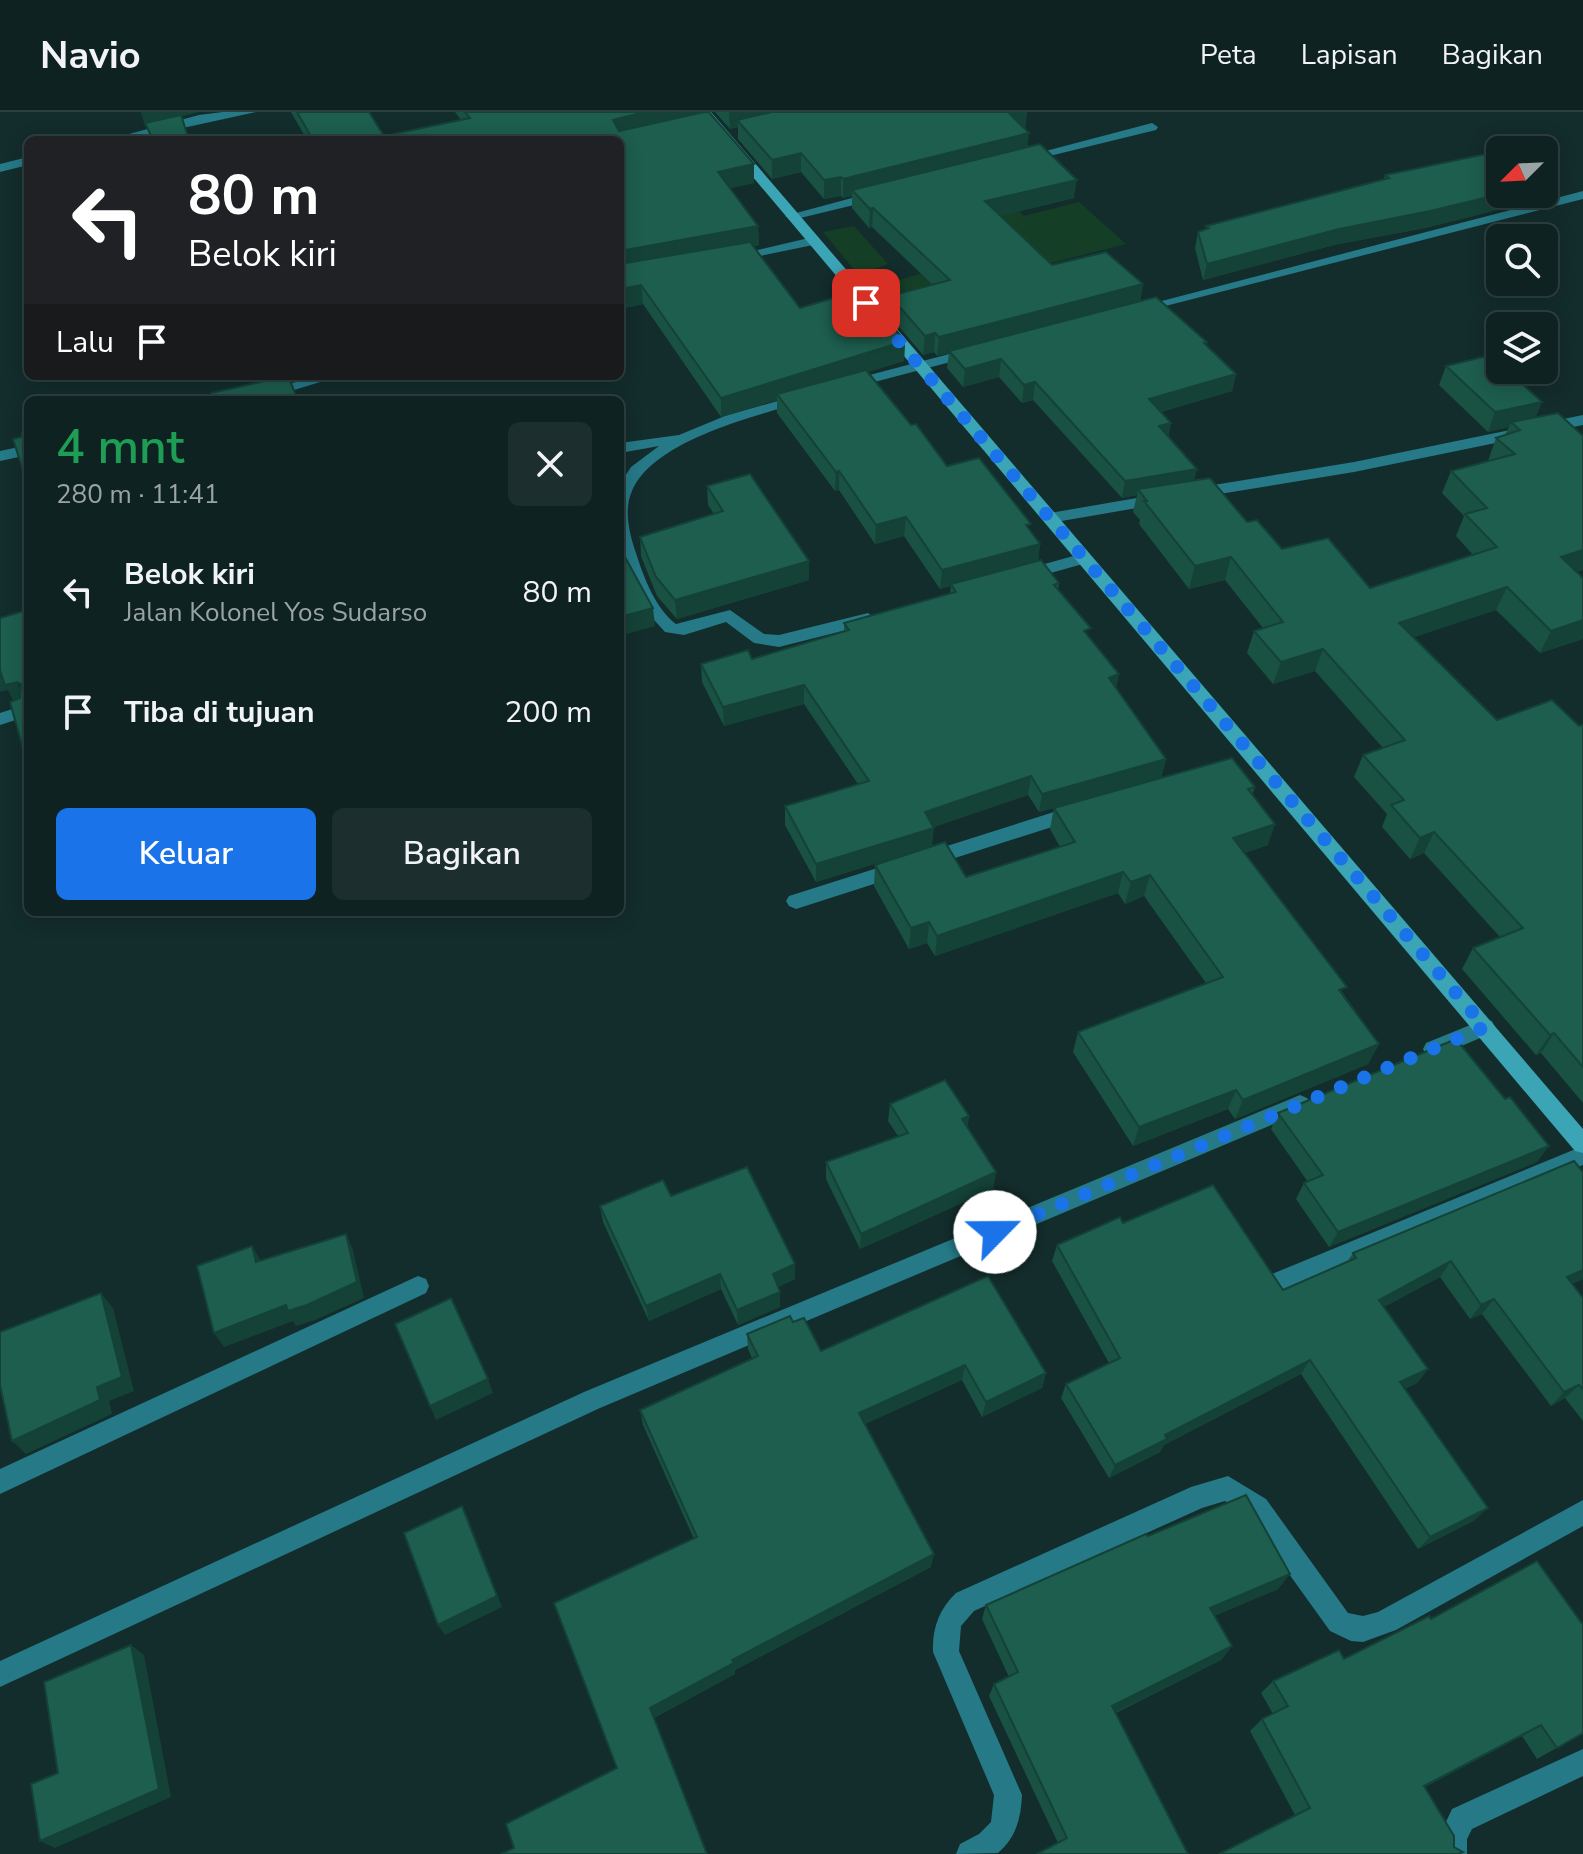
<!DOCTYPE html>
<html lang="id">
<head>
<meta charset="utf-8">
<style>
  body { margin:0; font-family:"Nunito Sans",sans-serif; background:#1c2f2e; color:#f1f3f6; height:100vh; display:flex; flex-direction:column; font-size:30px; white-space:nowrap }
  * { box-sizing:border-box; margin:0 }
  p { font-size:26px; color:#9ba4a5 }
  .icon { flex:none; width:44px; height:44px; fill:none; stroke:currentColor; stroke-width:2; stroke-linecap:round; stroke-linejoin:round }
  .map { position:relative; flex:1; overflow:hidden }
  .drawer { position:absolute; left:24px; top:284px; width:600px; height:520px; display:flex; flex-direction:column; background:#0e2221; border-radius:12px; box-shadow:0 4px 20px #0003,0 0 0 2px #2e3f3f }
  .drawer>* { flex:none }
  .banner { position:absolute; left:24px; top:24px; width:600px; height:244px; border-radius:12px; box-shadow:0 4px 20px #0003,0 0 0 2px #2e3f3f; background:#202124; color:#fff; overflow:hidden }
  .needle { width:52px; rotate:246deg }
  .buttons { position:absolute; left:1486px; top:24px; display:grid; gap:16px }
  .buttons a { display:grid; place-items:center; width:72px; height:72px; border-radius:12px; background:#0e2221; box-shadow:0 4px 20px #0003,0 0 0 2px #2e3f3f; font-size:40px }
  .pin { position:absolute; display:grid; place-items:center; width:68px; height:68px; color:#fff; margin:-34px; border-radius:16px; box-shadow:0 4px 12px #0006 }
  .me { position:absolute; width:88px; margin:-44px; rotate:67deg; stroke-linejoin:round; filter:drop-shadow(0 0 6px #0008) }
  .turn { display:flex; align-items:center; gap:28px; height:168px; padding:0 32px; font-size:36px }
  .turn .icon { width:104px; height:104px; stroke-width:2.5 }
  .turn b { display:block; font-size:56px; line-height:68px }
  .then { display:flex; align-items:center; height:76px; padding:0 32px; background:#0003; gap:16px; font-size:30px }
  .round { display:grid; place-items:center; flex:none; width:84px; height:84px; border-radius:12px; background:#1c2f2e }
  .headline { display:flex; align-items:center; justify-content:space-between; height:136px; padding:0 32px }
  h1 { font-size:48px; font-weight:600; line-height:60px; color:#1e9e55 }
  .cta { display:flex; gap:16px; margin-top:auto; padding:16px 32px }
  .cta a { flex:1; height:92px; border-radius:12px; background:#1a73e8; color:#fff; font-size:32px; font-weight:600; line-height:92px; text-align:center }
  .cta a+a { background:#1c2f2e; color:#f1f3f6 }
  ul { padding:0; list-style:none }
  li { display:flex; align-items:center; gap:24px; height:120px; padding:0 32px }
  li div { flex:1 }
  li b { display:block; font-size:30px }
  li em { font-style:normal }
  header { display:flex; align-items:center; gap:48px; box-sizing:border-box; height:112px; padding:0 40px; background:#0e2221; border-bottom:2px solid #2e3f3f }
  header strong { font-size:38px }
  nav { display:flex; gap:44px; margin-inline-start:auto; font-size:28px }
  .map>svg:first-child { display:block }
</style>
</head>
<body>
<header>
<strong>Navio</strong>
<nav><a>Peta</a><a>Lapisan</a><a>Bagikan</a></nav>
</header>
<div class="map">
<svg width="1583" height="1742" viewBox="0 0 1583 1742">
  <rect width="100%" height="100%" fill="#132d2c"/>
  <g fill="#143f26">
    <polygon points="1008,88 1024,104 1079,90 1126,132 890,192 877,175 1007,135 985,111"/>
    <polygon points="854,114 888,152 875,157 883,165 866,172 823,120"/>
  </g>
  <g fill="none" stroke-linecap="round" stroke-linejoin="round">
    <g fill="#267987" fill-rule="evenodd">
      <polygon points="223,0 256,0 128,28 107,28 199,3"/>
      <polygon points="28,45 28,53 0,60 0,52"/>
    </g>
    <g fill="#267987" fill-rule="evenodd">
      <polygon points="1152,11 1158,15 1156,18 1025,50 1019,46"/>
      <polygon points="878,79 885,83 883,86 792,108 785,104"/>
      <polygon points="1583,79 1583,87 1138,201 1131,197"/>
      <polygon points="813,125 818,126 818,132 731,150 724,146"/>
      <polygon points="972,236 979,240 977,243 848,277 841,273 843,270"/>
      <polygon points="316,264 340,264 261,288 237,288"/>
      <path d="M802,282L807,283V289C758,303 653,328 632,379C623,399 630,424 637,444C644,467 657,498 676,512L730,498L764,522L779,523L868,501L876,507L874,511L779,535L754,531L726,510L684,523L665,520L646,499L620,443V372L631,355L659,334L620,341V331L679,323L725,304Z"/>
      <polygon points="1583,303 1583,313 1354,360 1195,386 1187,381 1195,376 1354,350"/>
      <polygon points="28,333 28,343 0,349 0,339"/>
      <polygon points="1160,382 1166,383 1166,391 1050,411 1042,406 1050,401"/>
      <polygon points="1084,441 1090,442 1090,450 1022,469 1014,464 1016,460"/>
      <polygon points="28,592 28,604 0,613 0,601"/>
      <polygon points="1076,693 1085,700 1083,705 796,797 789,794 786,789 789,784"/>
      <polygon points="1485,907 1492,909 1495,915 1492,921 1433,946 1426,943 1423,937 1426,931"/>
      <polygon points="1300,983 1307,986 1311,992 1307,998 600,1296 0,1575 0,1549 584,1280"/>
      <polygon points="1583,1034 1583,1053 1280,1179 1272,1176 1269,1169 1272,1162"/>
      <polygon points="418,1164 426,1167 429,1174 426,1181 0,1382 0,1357"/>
      <path d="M1228,1364L1266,1387L1348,1501L1363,1504L1378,1500L1583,1388V1414L1396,1518L1363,1530L1351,1529L1330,1519L1248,1405L1225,1389L1202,1396L974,1499L961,1514L959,1539L1022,1683C1021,1706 1016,1726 998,1741L956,1742L960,1732L979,1722L991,1710L994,1683L933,1540C932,1517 939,1497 956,1481L1191,1375Z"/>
      <polygon points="1583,1637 1583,1664 1472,1717 1467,1727 1467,1742 1439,1742 1439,1725 1452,1697"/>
    </g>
    <polygon fill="#3ba4b5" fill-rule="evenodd" points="698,0 711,0 1583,1017 1583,1041 1575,1039"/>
  </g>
  <g fill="#195143">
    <polygon points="291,0 369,0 384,24 461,8 455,0 699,0 754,71 730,76 758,114 759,133 754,134 800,196 859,191 905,229 904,249 867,260 911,313 947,354 1030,418 1040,432 1038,449 1059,471 1058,478 1089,525 1119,562 1116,576 1166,647 1161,666 1255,675 1252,683 1268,733 1244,741 1379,932 1368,952 1235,1007 1228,997 1133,1034 1073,940 1078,920 1206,871 1144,784 1125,792 1118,781 935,844 927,831 909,837 874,774 875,753 966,765 1060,735 1050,717 1054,696 1039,700 1028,683 933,715 932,734 816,770 785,713 785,694 858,672 804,592 724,614 702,570 701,552 752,547 844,520 844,511 950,481 951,474 940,477 904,424 875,432 839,378 835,379 777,301 777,288 721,305 643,192 620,197 620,28 307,28"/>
    <polygon points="715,0 1027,0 1025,17 1028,35 1074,86 1000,104 1052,153 1143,172 1140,189 1207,230 1206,233 1236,262 1232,279 1161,300 1171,311 1168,325 1197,357 1194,368 1282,437 1370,476 1473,443 1456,424 1464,404 1442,381 1451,359 1488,349 1496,326 1505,323 1509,315 1488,320 1439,273 1446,254 1536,305 1583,323 1583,458 1576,460 1583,466 1583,527 1540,541 1496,498 1414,525 1497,608 1579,614 1583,613 1583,991 1541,941 1536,943 1462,857 1473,836 1500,825 1424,741 1410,747 1382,715 1387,702 1354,665 1363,643 1383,636 1315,559 1273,572 1247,541 1254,519 1263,516 1225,468 1189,477 1139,412 1140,408 1133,400 1137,383 1122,386 1033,288 1022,291 999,265 963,275 947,256 949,241 937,244 934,240 923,243 889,203 890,184 933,173 872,115 869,116 852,96 852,84 843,86 841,84 824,87 801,60 772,67 738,27 738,15 730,17"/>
    <polygon points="1385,63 1521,92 1425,116 1334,133 1203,168 1195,136 1198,120 1206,117 1206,114 1384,67"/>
    <polygon points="707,374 809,449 809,468 677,507 657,484 641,444 640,425 714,402 708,393"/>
    <polygon points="890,992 969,1004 967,1016 996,1060 993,1077 860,1137 826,1067 826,1050 898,1024 888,1009"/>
    <polygon points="1278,1001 1537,1050 1329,1135 1296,1087 1304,1071 1308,1070 1271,1017"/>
    <polygon points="1583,1060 1583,1167 1572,1172 1583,1186 1583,1309 1565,1286 1551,1294 1482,1202 1470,1207 1440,1165 1384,1195 1428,1257 1417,1271 1405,1277 1475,1408 1418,1437 1301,1262 1164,1333 1160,1340 1109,1366 1061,1286 1066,1272 1109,1251 1052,1149 1057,1133 1123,1111 1283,1178 1347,1150 1353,1141"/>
    <polygon points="671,1084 795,1167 778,1175 780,1180 780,1195 738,1213 721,1177 649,1209 603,1110 600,1094"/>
    <polygon points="793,1210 821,1239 1046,1261 1042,1276 982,1305 962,1268 865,1312 931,1455 735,1558 735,1562 654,1606 707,1742 514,1736 617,1656 694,1427 643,1313 640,1298 752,1246 748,1237 747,1222"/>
    <polygon points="1148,1424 1290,1462 1278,1477 1214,1504 1232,1534 1221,1548 1116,1601 1188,1742 1058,1731 989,1584 994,1572 1009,1565 982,1507 986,1493"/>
    <polygon points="1431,1507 1583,1621 1537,1647 1522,1624 1425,1675 1454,1735 1295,1703 1250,1619 1262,1607 1273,1602 1261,1581 1273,1569 1344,1547"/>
  </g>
  <g fill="#144237">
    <polygon points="141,0 199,0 145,14"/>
    <polygon points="645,0 699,0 699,6 615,26 613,8"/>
    <polygon points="729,0 802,0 737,8 738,15 730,17"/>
    <polygon points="1012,0 1027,0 1025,17 1008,21"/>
    <polygon points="1029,21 1027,40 852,78 852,84 843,86 843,67"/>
    <polygon points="801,41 801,60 772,67 772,48"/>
    <polygon points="754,52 754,71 718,79 718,60"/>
    <polygon points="841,65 841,84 824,87 824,68"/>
    <polygon points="1077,68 1074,86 983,108 985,89"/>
    <polygon points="1501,82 1525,82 1521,92 1425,116 1334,133 1203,168 1207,152 1339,117"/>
    <polygon points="873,96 872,115 869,116 870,97"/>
    <polygon points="758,114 759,133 620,158 620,139"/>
    <polygon points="1143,172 1140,191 949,239 949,241 937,244 939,225"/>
    <polygon points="641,173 643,192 620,197 620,177"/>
    <polygon points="935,221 934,240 923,243 925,224"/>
    <polygon points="905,229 904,249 781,287 777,282 777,288 721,305 721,286"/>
    <polygon points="1001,247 999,265 963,275 965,257"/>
    <polygon points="1236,262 1232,279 1146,304 1149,287"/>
    <polygon points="1035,270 1033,288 1022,291 1024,273"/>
    <polygon points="1542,290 1534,310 1511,310 1509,315 1488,320 1495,300"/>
    <polygon points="1171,311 1168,328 1159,314"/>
    <polygon points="1197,357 1192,374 1138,377 1137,383 1122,386 1125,369"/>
    <polygon points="839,359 839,378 835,379 836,360"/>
    <polygon points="906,405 904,424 875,432 876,413"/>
    <polygon points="1040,432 1037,451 940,477 942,458"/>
    <polygon points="1583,438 1583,458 1550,468 1561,445"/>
    <polygon points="1231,445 1225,468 1189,477 1195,454"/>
    <polygon points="809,449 809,468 677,507 675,488"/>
    <polygon points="1507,475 1496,498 1390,533 1399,511"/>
    <polygon points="653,496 655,514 620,524 620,505"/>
    <polygon points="1583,508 1583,527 1540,541 1551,519"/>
    <polygon points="1323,537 1315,559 1273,572 1281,550"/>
    <polygon points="0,558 17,570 27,589 15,593 8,578 0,580"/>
    <polygon points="1119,562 1115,581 1109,566"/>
    <polygon points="804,573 804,592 724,614 723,595"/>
    <polygon points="1166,647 1161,666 1039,700 1042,682"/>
    <polygon points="1031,664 1028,683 923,719 925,700"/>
    <polygon points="1275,712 1268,733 1226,748 1233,726"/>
    <polygon points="934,716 932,734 816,770 816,752"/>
    <polygon points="1434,720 1424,741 1410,747 1420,726"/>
    <polygon points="1123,760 1118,781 935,844 937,824"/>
    <polygon points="1150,763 1144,784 1125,792 1131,770"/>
    <polygon points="929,810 927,831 909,837 911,816"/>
    <polygon points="1554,921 1541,941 1536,943 1550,923"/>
    <polygon points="1379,932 1368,952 1235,1007 1243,988"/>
    <polygon points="1236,978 1228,997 1133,1034 1139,1015"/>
    <polygon points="969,1004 967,1021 962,1007"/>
    <polygon points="1549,1034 1537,1050 1329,1135 1338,1120"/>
    <polygon points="996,1060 993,1077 860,1137 861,1122"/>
    <polygon points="346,1122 353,1138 364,1186 315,1208 296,1214 293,1209 224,1235 214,1221"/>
    <polygon points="252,1134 261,1149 256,1150"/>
    <polygon points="1451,1149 1440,1165 1369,1203 1379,1188"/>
    <polygon points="795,1152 795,1167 773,1177 773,1162"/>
    <polygon points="1583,1158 1583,1167 1554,1180 1567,1165"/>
    <polygon points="720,1162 721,1177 649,1209 646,1194"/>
    <polygon points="780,1180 780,1195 738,1213 737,1198"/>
    <polygon points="101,1181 113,1196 134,1279 109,1289 112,1302 26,1342 12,1329 97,1275"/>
    <polygon points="1494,1187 1482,1202 1470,1207 1481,1193"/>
    <polygon points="1310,1248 1301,1262 1164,1333 1160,1340 1109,1366 1115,1353 1165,1323"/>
    <polygon points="965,1253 962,1268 858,1315 859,1301"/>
    <polygon points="1428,1257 1417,1271 1389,1284 1400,1270"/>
    <polygon points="1046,1261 1042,1276 982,1305 986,1290"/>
    <polygon points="488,1267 493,1281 436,1308 430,1294"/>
    <polygon points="1579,1273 1565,1286 1551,1294 1564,1280"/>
    <polygon points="462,1394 468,1406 502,1495 445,1523 438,1513"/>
    <polygon points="1488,1396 1475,1408 1418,1437 1430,1425"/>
    <polygon points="934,1442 931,1455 735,1558 735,1562 653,1606 650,1596 732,1548"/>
    <polygon points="1290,1462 1278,1477 1200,1510 1210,1496"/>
    <polygon points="131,1533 144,1543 171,1685 55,1736 40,1729"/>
    <polygon points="1232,1534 1221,1548 1104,1606 1112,1594"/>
    <polygon points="1541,1613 1522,1624 1407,1684 1424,1674"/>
  </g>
  <g fill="#1d5e4e" stroke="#144237" stroke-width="2">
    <polygon points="297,0 369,0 384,24 470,6 465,0 645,0 613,8 619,19 704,0 709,0 754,52 718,60 758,114 620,139 620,28 313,28"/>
    <polygon points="772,0 1021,0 1010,2 1029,21 843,67 841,65 824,68 801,41 772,48 737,8"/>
    <polygon points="181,3 189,28 153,28 145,11"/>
    <polygon points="1040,32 1077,68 985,89 1052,153 1106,140 1143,172 939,225 935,221 925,224 890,184 950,168 873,96 870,97 852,78"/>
    <polygon points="1486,42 1500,53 1501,82 1430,99 1339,117 1207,152 1198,120 1209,116 1206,114 1389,66 1385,63"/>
    <polygon points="750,130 800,196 850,181 859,191 870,188 905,229 721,286 641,173 620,177 620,152"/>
    <polygon points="1156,185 1207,230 1204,231 1236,262 1149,287 1171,311 1159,314 1197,357 1125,369 1035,270 1024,273 1001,247 965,257 949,239"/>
    <polygon points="1491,243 1500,251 1500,258 1507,258 1542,290 1495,300 1446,254"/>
    <polygon points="866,258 911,313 916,312 947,354 979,346 1031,412 1026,413 1040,432 942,458 906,405 876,413 839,359 836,360 777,282"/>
    <polygon points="287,264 288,264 298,288 214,288 211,281"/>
    <polygon points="1558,301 1582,323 1583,323 1583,438 1561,445 1583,466 1583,508 1551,519 1507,475 1399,511 1497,608 1552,588 1579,614 1583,613 1583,955 1554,921 1550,923 1473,836 1523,816 1434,720 1420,726 1391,693 1404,688 1363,643 1405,628 1323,537 1281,550 1254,519 1283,510 1231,445 1195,454 1144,389 1147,389 1138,377 1210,366 1247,410 1257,408 1282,437 1328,426 1370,476 1497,435 1465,402 1487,396 1451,359 1515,342 1496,326 1520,318 1511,310"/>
    <polygon points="28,318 28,374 13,327 22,325 22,320"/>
    <polygon points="750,362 809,449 675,488 656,465 640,425 723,399 707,374"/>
    <polygon points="620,436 653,496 620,505"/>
    <polygon points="1041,448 1059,471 1054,473 1091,516 1084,519 1119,562 1109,566 1166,647 1042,682 1031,664 925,700 934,716 816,752 785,694 869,669 804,573 723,595 701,552 748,538 752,547 849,518 844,511 956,480 951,472"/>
    <polygon points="27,498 28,502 28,654 10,590 20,586 21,572 17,570 5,573 0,558 0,506"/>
    <polygon points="1232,646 1255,675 1248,677 1275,712 1233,726 1347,875 1339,878 1379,932 1243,988 1236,978 1139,1015 1078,920 1223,865 1150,763 1131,770 1123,760 937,824 929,810 911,816 875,753 945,730 966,765 1075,730 1054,696"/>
    <polygon points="1456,927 1505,987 1510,985 1549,1034 1338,1120 1304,1071 1323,1063 1278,1001"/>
    <polygon points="945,968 969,1004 962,1007 996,1060 861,1122 826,1050 908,1021 890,992"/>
    <polygon points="1574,1049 1583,1060 1583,1158 1567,1165 1583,1186 1583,1277 1579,1273 1564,1280 1494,1187 1481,1193 1451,1149 1379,1188 1428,1257 1400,1270 1488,1396 1430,1425 1310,1248 1165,1323 1167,1327 1115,1353 1066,1272 1120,1246 1057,1133 1120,1105 1123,1111 1213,1073 1283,1178 1356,1146 1353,1141"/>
    <polygon points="747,1055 795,1152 773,1162 780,1180 737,1198 720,1162 646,1194 600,1094 663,1068 671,1084"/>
    <polygon points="346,1122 357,1170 307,1193 288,1199 286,1193 214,1221 197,1154 252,1134 256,1150"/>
    <polygon points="988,1164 1046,1261 986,1290 965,1253 859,1301 934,1442 732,1548 734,1551 650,1596 707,1742 501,1742 514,1736 506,1712 617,1656 554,1491 697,1425 640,1298 758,1244 747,1222 790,1204 793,1210 804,1206 821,1239"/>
    <polygon points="101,1181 122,1265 97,1275 100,1288 12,1329 0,1273 0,1220"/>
    <polygon points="451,1186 488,1267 430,1294 395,1212"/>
    <polygon points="1246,1383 1290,1462 1210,1496 1232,1534 1112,1594 1188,1742 1037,1742 1067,1726 994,1572 1018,1560 986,1493 1146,1422 1148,1424"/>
    <polygon points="462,1394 497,1484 438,1513 404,1421"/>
    <polygon points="1537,1449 1583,1513 1583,1621 1557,1636 1541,1613 1424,1674 1454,1724 1454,1735 1463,1740 1458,1742 1219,1742 1310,1696 1262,1607 1288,1594 1273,1569 1339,1538 1344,1547 1429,1504 1431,1507"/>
    <polygon points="131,1533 159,1677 40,1729 31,1672 58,1661 44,1570"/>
  </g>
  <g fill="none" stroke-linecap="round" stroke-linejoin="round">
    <polyline stroke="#1a73e8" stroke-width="14" stroke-dasharray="0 25.2" points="866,191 1485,915 995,1120"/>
  </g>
</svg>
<div class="buttons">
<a><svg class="needle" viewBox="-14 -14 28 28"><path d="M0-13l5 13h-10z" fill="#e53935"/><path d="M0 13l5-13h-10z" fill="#9ba4a5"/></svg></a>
<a><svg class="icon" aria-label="search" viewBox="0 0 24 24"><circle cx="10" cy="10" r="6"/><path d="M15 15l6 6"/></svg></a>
<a><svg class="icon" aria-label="layers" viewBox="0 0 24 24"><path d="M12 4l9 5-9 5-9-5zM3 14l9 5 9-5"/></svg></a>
</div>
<div class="pin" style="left:866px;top:191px;background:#d93025"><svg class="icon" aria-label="arrive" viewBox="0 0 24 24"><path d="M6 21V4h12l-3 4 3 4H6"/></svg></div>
<svg class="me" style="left:995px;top:1120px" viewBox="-20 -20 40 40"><circle r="19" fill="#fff"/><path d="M0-13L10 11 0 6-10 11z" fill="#1a73e8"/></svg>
<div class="banner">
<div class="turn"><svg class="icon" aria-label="left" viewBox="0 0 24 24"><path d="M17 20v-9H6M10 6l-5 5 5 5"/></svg><div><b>80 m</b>Belok kiri</div></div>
<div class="then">Lalu<svg class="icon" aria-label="arrive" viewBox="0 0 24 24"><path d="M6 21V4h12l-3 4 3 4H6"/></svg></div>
</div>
<section class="drawer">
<div class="headline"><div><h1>4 mnt</h1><p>280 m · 11:41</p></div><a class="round"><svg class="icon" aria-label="close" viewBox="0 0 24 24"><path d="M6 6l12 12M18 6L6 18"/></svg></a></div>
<ul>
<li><svg class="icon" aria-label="left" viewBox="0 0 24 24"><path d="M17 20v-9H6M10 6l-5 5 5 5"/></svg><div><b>Belok kiri</b><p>Jalan Kolonel Yos Sudarso</p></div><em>80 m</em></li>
<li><svg class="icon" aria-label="arrive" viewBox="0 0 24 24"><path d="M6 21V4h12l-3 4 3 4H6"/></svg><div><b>Tiba di tujuan</b></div><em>200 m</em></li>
</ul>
<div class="cta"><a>Keluar</a><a>Bagikan</a></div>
</section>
</div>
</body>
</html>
